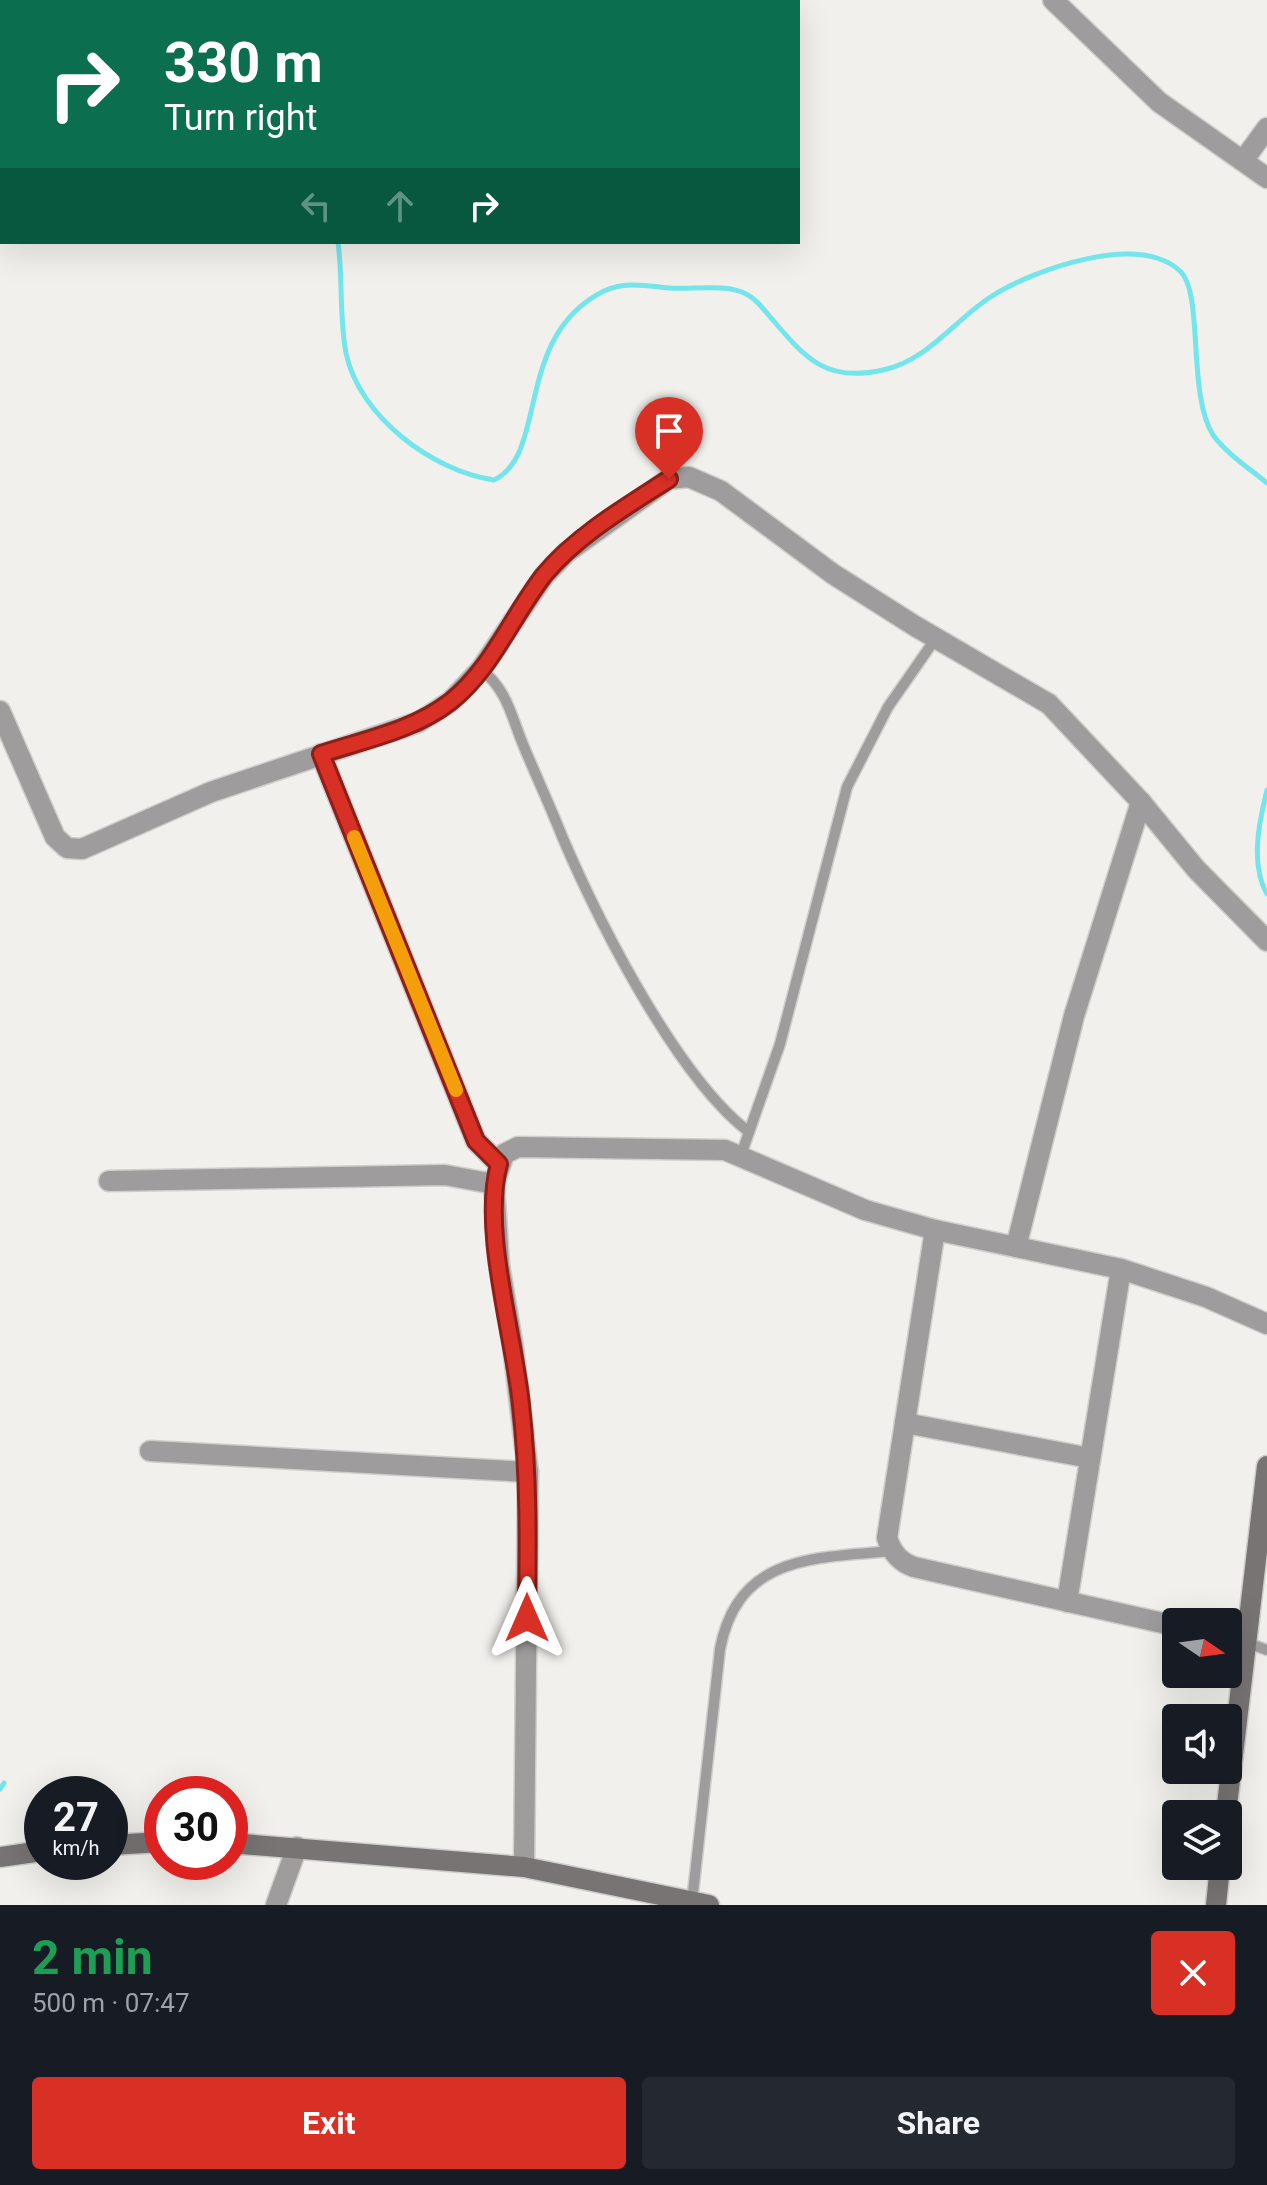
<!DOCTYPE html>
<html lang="en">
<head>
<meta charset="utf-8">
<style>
  body { margin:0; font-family:Roboto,sans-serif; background:#242831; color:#f1f3f6; height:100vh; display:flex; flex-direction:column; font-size:30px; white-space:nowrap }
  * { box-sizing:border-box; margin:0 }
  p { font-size:26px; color:#9ea1a6 }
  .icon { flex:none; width:44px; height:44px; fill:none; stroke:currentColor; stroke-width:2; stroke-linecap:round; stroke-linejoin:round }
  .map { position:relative; height:1905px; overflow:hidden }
  .panel { display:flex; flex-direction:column; background:#171b24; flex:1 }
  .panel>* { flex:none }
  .hud { position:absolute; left:0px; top:0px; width:800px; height:244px; box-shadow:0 8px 32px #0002; background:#0b6e4f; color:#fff; overflow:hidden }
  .needle { width:52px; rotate:103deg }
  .tools { position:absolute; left:1162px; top:1608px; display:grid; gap:16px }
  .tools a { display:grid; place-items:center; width:80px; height:80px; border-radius:8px; background:#171b24; box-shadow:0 8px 32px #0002; font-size:40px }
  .speed { position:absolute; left:24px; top:1776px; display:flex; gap:16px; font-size:40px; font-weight:700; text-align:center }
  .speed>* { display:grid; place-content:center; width:104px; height:104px; border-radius:50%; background:#171b24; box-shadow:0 8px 32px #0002; line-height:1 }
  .speed small { font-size:20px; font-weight:400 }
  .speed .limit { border:12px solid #d22; background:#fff; color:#111 }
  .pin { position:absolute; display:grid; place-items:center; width:68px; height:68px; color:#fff; margin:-82px -34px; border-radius:50% 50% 50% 0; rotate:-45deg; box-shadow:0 0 8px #0007 }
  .pin .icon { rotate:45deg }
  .me { position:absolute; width:88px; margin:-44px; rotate:0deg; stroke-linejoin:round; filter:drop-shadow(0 0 6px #0008) }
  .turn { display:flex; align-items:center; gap:28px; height:168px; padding:0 32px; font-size:36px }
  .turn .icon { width:104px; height:104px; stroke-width:2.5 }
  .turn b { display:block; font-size:56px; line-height:68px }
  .lanes { display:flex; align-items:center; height:76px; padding:0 32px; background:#0003; justify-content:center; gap:40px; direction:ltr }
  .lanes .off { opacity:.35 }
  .round { display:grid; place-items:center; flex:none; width:84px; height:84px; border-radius:8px; background:#242831 }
  .summary { display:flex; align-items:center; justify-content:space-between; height:136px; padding:0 32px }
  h1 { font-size:48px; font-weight:700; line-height:60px; color:#1e9e55 }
  .cta { display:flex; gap:16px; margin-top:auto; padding:16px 32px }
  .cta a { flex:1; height:92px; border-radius:8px; background:#d93025; color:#fff; font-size:32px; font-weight:700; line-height:92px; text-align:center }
  .cta a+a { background:#242831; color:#f1f3f6 }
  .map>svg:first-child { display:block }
</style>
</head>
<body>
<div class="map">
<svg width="1267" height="1905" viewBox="0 0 1267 1905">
  <rect width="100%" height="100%" fill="#f1f0ec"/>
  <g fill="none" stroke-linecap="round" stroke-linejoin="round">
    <g stroke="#73e5eb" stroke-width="5">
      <polyline points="0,35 2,36"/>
      <path d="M338,242C343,279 339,316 346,353C359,416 432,471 494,480C549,454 513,336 604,291C625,281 647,286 669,288C693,290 726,283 746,294C757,299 764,310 772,319C806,359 827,383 883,370C929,360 954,320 992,296C1033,270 1138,232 1180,271C1204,293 1187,394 1213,435C1226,453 1250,469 1267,483"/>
      <path d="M1267,790C1259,822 1250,864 1267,894"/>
      <polyline points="0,1789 4,1783"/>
    </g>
    <defs>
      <g id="lane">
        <path d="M481,669C508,691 511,716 524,747C534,771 545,795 555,819C590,907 675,1076 749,1132"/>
        <polyline points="741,1155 780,1044 847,787 888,707 936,638"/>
        <polyline points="1245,1642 1267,1650"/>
        <path d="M692,1902L720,1649C738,1555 814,1558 892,1551"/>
      </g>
      <g id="street">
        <polyline points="1053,0 1159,102 1267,178"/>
        <polyline points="1243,161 1267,128"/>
        <polyline points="0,711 55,837 67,848 82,849 211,792 419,722 451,701 481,669 544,576 566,553 669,479 689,477 721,491 833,574 915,626 1049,704 1141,802 1196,869 1267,941"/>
        <polyline points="321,754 476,1141 499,1164"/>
        <polyline points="109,1181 445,1175 494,1184"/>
        <path d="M935,1230L887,1538C892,1553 900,1562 914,1567L1176,1626"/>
        <polyline points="1016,1247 1074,1016 1141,802"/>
        <polyline points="905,1423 1090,1458"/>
        <polyline points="150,1451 528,1472"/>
        <polyline points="1067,1602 1121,1269"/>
        <polyline points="1228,1638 1245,1642"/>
        <polyline points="524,1867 528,1472 513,1347 499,1264 494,1184 504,1154 518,1147 725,1150 865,1210 935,1230 1121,1269 1206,1297 1267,1324"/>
        <polyline points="276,1905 297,1847"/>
      </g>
      <g id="secondary">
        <polyline points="1226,1814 1267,1466"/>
        <polyline points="230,1843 524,1867 709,1905"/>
        <polyline points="110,1845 162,1842"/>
        <polyline points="0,1857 42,1851"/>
        <polyline points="1216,1905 1220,1866"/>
      </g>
    </defs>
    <use href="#lane" stroke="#cfcecb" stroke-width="13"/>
    <use href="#street" stroke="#cfcecb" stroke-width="23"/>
    <use href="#secondary" stroke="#cfcecb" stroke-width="23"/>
    <use href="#lane" stroke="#9e9c9c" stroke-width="10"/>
    <use href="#street" stroke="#9e9c9c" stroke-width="20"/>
    <use href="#secondary" stroke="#777473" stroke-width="20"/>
  </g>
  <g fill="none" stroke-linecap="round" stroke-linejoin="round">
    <defs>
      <path id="route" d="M527,1618C528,1547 529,1476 521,1405C514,1335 481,1231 499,1164L476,1141L321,754C364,740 414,730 450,702C492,669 512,616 544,575C576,536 627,506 669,479"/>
    </defs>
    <use href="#route" stroke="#8d1f18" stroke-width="20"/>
    <use href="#route" stroke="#d93025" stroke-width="14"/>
    <polyline stroke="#f59e0b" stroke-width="14" points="354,837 456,1090"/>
  </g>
</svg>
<div class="tools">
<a><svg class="needle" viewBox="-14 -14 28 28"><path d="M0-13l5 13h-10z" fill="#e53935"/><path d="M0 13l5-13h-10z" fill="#9ea1a6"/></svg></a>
<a><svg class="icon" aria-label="sound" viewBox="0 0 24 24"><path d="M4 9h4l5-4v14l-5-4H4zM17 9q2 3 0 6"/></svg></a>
<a><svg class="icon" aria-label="layers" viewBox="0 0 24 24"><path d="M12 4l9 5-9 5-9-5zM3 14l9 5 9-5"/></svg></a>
</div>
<div class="speed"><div>27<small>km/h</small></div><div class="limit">30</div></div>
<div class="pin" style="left:669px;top:479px;background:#d93025"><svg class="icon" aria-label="arrive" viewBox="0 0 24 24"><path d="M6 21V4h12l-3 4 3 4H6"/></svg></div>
<svg class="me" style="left:527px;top:1618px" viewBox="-20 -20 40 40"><path d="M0-17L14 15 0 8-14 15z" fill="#d93025" stroke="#fff" stroke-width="4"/></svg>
<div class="hud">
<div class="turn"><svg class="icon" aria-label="right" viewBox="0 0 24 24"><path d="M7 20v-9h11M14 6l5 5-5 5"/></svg><div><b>330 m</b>Turn right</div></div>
<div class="lanes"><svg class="icon off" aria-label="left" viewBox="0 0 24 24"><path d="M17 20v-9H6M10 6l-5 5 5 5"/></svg><svg class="icon off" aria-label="ahead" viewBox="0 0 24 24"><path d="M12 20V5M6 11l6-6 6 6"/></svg><svg class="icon" aria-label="right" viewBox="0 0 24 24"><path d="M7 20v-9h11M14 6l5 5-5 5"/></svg></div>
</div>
</div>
<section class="panel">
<div class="summary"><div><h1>2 min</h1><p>500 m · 07:47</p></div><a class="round" style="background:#d93025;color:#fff"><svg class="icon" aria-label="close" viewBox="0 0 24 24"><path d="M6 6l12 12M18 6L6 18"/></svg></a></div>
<div class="cta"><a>Exit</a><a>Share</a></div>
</section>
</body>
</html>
